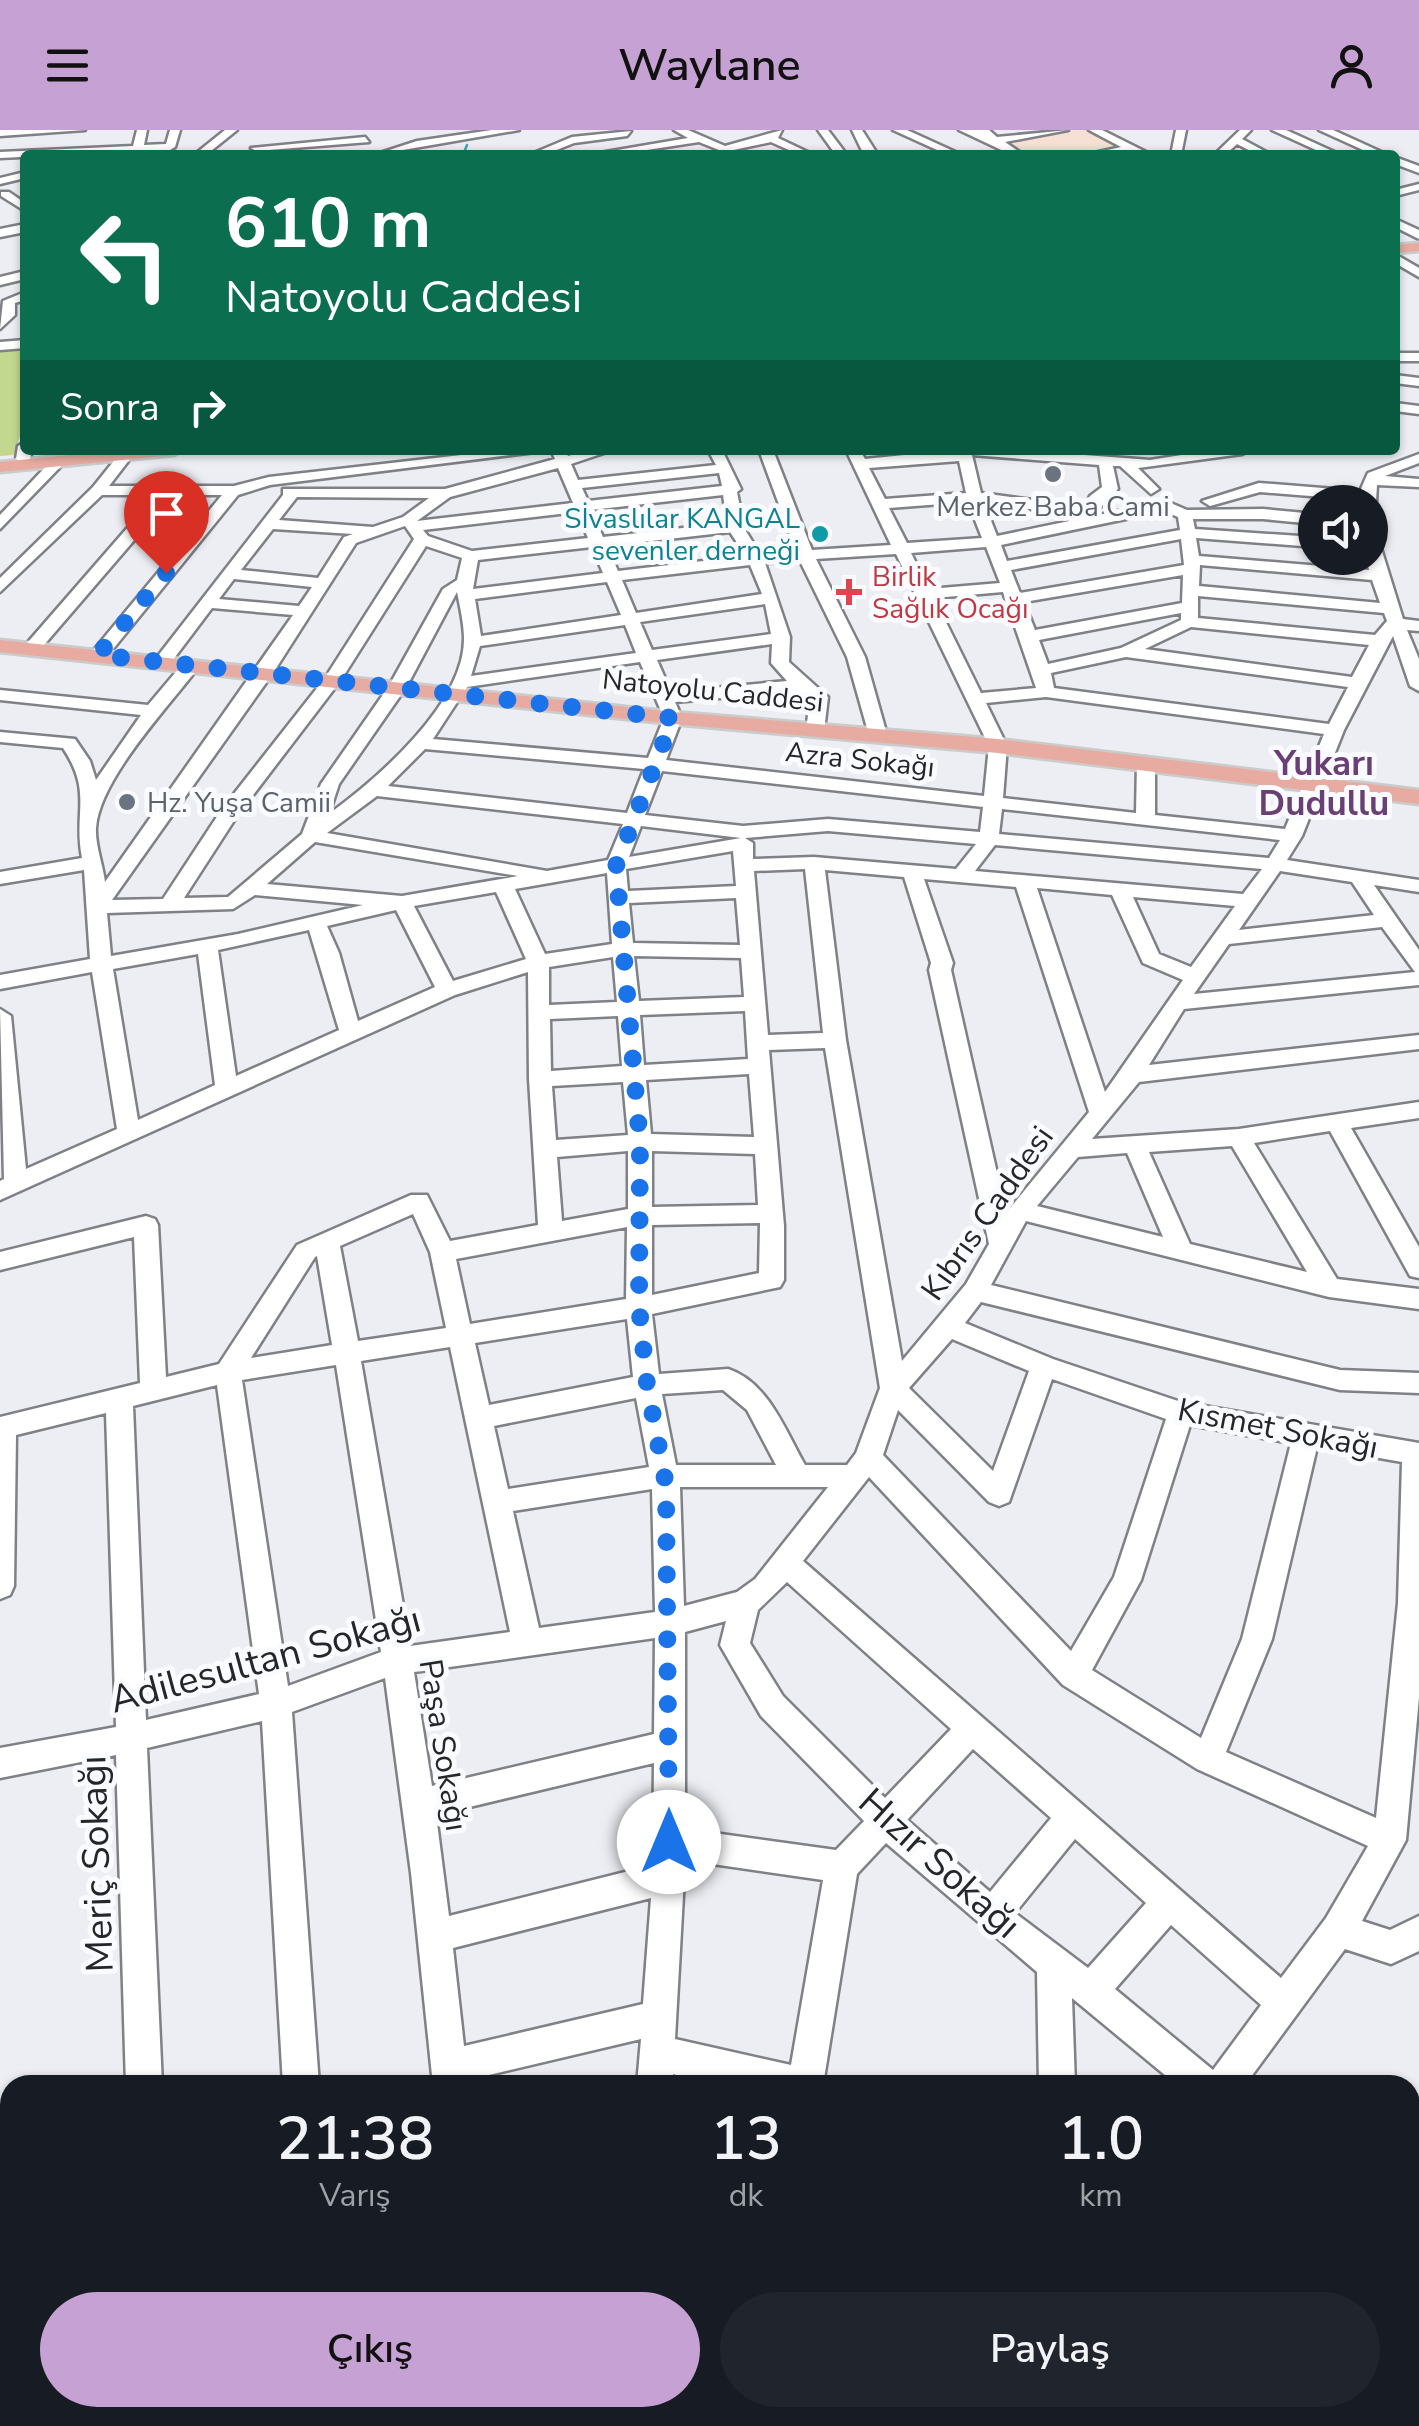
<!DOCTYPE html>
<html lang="tr">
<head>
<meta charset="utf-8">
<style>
  body { margin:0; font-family:"Nunito Sans",sans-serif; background:#20242c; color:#f1f3f6; height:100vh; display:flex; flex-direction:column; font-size:38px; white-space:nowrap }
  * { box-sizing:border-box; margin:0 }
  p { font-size:32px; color:#9ea1a6 }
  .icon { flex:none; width:55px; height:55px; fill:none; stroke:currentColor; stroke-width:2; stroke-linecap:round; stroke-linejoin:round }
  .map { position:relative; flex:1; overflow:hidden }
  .details { position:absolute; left:0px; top:1945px; width:1420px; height:352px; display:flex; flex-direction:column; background:#171b24; border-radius:30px 30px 0 0; box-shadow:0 2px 8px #0004 }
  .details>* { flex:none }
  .banner { position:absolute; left:20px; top:20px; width:1380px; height:305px; border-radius:10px; box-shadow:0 2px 8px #0004; background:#0b6e4f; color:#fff; overflow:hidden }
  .tools { position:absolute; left:1298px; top:355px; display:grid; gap:20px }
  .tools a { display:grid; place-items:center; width:90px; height:90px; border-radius:50%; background:#171b24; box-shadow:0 2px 8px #0004; font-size:50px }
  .pin { position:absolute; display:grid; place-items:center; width:85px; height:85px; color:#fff; margin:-102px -42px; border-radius:50% 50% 50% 0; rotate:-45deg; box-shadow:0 0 10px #0007 }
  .pin .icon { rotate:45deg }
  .me { position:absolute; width:110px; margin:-55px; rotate:0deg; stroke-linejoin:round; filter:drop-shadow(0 0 8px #0008) }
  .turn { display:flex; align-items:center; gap:35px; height:210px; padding:0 40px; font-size:45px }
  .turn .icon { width:130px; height:130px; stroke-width:2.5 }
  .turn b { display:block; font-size:70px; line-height:85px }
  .then { display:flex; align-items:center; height:95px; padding:0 40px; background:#0003; gap:20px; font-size:38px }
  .eta { display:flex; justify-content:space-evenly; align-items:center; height:170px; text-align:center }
  .eta b { font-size:60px; font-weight:600; line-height:70px }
  .primary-button { display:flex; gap:20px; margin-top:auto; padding:20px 40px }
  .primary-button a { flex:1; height:115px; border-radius:60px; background:#c6a1d3; color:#111; font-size:40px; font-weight:600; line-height:115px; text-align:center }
  .primary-button a+a { background:#20242c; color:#f1f3f6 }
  header { display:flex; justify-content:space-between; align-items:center; height:130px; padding:0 40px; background:#c6a1d3; color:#111; font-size:45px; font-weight:600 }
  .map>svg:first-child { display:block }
</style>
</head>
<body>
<header><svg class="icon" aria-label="menu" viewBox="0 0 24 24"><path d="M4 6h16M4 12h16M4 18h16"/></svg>Waylane<svg class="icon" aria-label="person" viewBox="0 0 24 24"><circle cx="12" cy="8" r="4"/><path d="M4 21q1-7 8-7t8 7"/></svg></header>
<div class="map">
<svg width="1419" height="2296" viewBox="0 0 1419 2296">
  <rect width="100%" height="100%" fill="#eceef3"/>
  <polygon fill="#f6dfd3" points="1072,0 1091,0 1127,16 1075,25 1028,25 999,11"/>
  <polygon fill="#c2d88f" points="25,217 25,290 14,325 0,326 0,219"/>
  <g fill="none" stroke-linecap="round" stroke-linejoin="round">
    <polyline stroke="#33aab3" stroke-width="2.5" points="463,25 467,15"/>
    <defs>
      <g id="minor">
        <polygon points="0,0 85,0 0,6"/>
        <polygon points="137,0 147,0 144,15 166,14 170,0 180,0 175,17 170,20 0,28 0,22 133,16"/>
        <polygon points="225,0 237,0 206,25 194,25"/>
        <polygon points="492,0 519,0 374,25 417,11"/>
        <polygon points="674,0 688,0 725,16 782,0 778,8 814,25 800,25 771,12 724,22 699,12 614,25 588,25 688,8"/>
        <polygon points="818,0 828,0 847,25 836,25"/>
        <polygon points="852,0 862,0 878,25 864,25"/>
        <polygon points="893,0 907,0 962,25 948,25"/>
        <polygon points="959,0 989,0 997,7 1068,0 1005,12 1024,25 1012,25"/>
        <polygon points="1089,0 1102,0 1152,25 1131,21 1085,25 1121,17"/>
        <polygon points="1176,0 1186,0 1181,25 1171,25"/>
        <polygon points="1240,0 1251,0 1242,9 1272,25 1258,25 1237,14 1225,25 1214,25"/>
        <polygon points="1272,0 1286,0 1341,25 1327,25"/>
        <polygon points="1319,0 1333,0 1388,25 1374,25"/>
        <polygon points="631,1 627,6 574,13 544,25 529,25 572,7"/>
        <polygon points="365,7 369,12 256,21 251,18"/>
        <polygon points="1395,27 1419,36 1419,43 1395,34"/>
        <polygon points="25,42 25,48 0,54 0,48"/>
        <polygon points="1419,54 1419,60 1395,66 1395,60"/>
        <polygon points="1,62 9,62 25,73 25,81 1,66"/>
        <polygon points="1395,89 1419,100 1419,109 1395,97"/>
        <polygon points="25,94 25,102 0,107 0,99"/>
        <polygon points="1395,124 1419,138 1419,147 1395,133"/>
        <polygon points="25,141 25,149 0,155 0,147"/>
        <polygon points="25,162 25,170 15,173 15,185 0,199 3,171"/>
        <polygon points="25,210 25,218 0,220 0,212"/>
        <rect x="1395" y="223" width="24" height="8"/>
        <polygon points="1395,245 1419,248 1419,256 1395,253"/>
        <polygon points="1395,273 1419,276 1419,284 1395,281"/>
        <polygon points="25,312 25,320 32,320 30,329 23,333 16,329 18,316"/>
        <path d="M505,320H565L568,326L590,320H613L571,334L578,350L716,335L708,320H722L741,359L737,362L744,398L760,424L796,421L759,320H773L812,420L891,415L846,320H860L865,329L953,320H1019L1150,330L1213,320H1249L1242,324L1138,338L1159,359L1151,364L1120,336H1113L1118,359L1091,387L984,373L997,406L1166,371L1187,380L1263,379L1315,384V394L1263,389H1193L1195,399L1315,407V417L1196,408L1199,426L1369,440L1366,428H1370V400L1376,402L1403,489L1419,491V501L1407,500L1419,529V561L1410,556L1393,506L1344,600L1302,706L1287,730L1419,750V762L1374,755L1419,820V855L1184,879L1149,935L1419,905V919L1139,952L1092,1009L1239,999L1419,972V988L1351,998L1419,1117V1148L1410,1146L1330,1001L1254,1013L1337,1149L1419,1159V1179L1329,1167L1026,1091L991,1155L1340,1240L1419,1243V1263L1340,1260L981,1172L965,1193L1053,1229L1181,1272L1419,1313V1567L1406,1710L1362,1791L1390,1800L1419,1786V1821L1391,1834L1345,1819L1245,1955H1177L1072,1868L1075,1955H1039L1037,1842L886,1713L857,1744L823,1955H712L673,1944V1955H637L641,1909L468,1950L469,1955H433L411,1743L385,1548L292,1582L319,1955H283L262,1591L147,1618L162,1955H126L116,1625L0,1648V1618L116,1597L106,1283L16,1305L14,1456L10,1465L0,1469V1287L140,1253L134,1107L0,1140V1122L146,1086L155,1089L158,1095L166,1247L219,1234L297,1115L411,1065H427L450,1111L538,1095L529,949L528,842L455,865L0,1070V1051L4,1049L0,879L11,886L26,1039L117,999L92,842L0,859V845L90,829L84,740L0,754V742L82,728C73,682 93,663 63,618L0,612V602L75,609L90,631L96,650L141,585L0,570V560L148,575L186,530L201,534C171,574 99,649 96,698C95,715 103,735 105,752L293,485L212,478L169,535L154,531L283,365V359H445L555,329L551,320L270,355L238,365L105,529L99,530L90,525L93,521L222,365H173L37,523L22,519L156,365H102L0,462V448L93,357L121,322L133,325L109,356H234L269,347ZM972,325L1099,335L1102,357L1090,366L1085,377L981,363ZM959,331L966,363L885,369L869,338ZM558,338L573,373L417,391L450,367ZM719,343L722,356L588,371L582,358ZM723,365L727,393L603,407L591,380ZM297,367L429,368L403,387L373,397L279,390ZM968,372L982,408L907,413L889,378ZM1164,381L1178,387L1180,400L1007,431L1001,415ZM577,382L588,408L472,421L428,406L423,400ZM405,396L414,409L325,548L222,679L163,769L112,770L273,543L356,413ZM273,399L353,404L344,407L318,448L241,440ZM730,402L746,426L618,441L607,416ZM1181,409L1184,435L1020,463L1011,440ZM426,416L462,428L457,450L443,459L389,556L321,654L302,704L228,767L184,768L237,686L341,550ZM592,417L603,443L473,459L478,430ZM986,417L1000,453L929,459L911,423ZM896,424L989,616L984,666L666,630L682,588L675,572L797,561L810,569L806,601L815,606L824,601L828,567L789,532L790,507L765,433L800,431L847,527L869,605L872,609H884L887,605L865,527L816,429ZM750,435L762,464L636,483L622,450ZM1200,435L1372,450L1380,473L1199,456ZM1183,445L1182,473L1035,500L1024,472ZM234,449L312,457L299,476L219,469ZM607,452L621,485L481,506L475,469ZM457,462C460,477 464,494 464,509C464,574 378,648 329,684L339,654L407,556ZM1003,462L1036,558L981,563L934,468ZM1198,466L1384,483L1387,491L1375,505L1198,488ZM765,474L771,504L652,520L640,492ZM1181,483V490L1121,518L1048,534L1039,510ZM625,495L636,523L471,546L480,516ZM1191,497L1369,515L1352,547L1145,519ZM772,514L771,533L787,551L671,562L657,530ZM1126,527L1348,557L1329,594L1054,558L1051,543ZM640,532L664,588L648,628L433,609L467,557ZM1046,567L1324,604L1285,699L1155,685V633L1146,627L1137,633L1136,683L1003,668L1007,616L986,573ZM425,619L644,639L627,683L388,656ZM662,641L983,677L980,702L828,689L743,696L645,685ZM377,666L623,694L608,730L547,741L327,703ZM1002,679L1280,710L1269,728L999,704ZM641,696L741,708L629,727ZM828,701L976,714L956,739L814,727L753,729V713L745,708ZM315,712L518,746L402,766L267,754ZM995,715L1262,739L1243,764L975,741ZM733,721L736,756L628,761L626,739ZM805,739L823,903L768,905L754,741ZM825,740L904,747L931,833L929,840L989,1114L966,1154L902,1231L846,910ZM1280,741L1352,752L1374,785L1239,800ZM607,743L612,814L545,824L515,759ZM924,749L1016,757L1089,982L1006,1083L951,840L953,833ZM1037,758L1112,765L1143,833L1183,850L1105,962ZM496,762L526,829L453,851L414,776ZM255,765L363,775L238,804L111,826L107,783L233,779ZM1133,767L1235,776L1191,837L1159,824ZM736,768L740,815L633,813L629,773ZM396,780L435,857L358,891L339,823L327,796ZM1382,797L1415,842L1194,864L1229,814ZM309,800L339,900L236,946L218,820ZM198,824L215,955L138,990L113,839ZM634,826L741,828L744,867L639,871ZM613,827L617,872L549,875V837ZM745,881L748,929L644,935L640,885ZM618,886L622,936L551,941L550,889ZM825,918L880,1258L856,1323L847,1335H805C785,1300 768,1252 728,1239L659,1244L652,1184L780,1157L784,1150V1096L769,920ZM749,944L754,1007L651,1004L646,950ZM623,952L628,1005L556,1010L552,956ZM1232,1016L1307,1142L1190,1114L1149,1022ZM628,1021V1079L562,1091L557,1027ZM652,1021L755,1024L758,1075L652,1077ZM1127,1023L1163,1107L1037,1076L1078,1027ZM413,1084L430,1122L446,1198L358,1211L340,1116ZM760,1093L759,1143L652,1165V1095ZM627,1097L626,1169L470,1194L456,1129ZM317,1126L332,1215L251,1228L315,1127ZM627,1189L633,1247L489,1275L475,1213ZM952,1209L1029,1241L993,1341L909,1258ZM450,1217L510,1502L410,1516L361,1231ZM336,1235L381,1522L288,1556L242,1250ZM1052,1249L1166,1289L1114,1447L1071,1521L883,1325L898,1280L989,1372L999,1376L1009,1372ZM217,1255L259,1564L146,1590L133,1276ZM723,1260L747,1280L776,1335H676L662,1264ZM636,1268L649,1337L508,1359L494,1296ZM1190,1295L1291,1313L1242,1509L1201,1608L1092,1540L1141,1450ZM1317,1317L1402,1332L1398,1473L1376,1688L1226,1622L1272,1509ZM869,1347L1063,1555L1197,1639L1368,1716L1326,1788L1281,1848L803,1431ZM680,1357H828L755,1449L737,1462L684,1476ZM652,1359L655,1482L539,1498L513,1381ZM787,1452L951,1599L885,1668L783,1566L750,1513L758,1480ZM726,1491L720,1515L761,1586L864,1691L836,1720L685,1699V1502ZM655,1508L654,1604L432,1656L414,1542ZM973,1619L1051,1688L990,1762L907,1690ZM654,1633L653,1735L449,1786L436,1685ZM1075,1709L1146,1773L1088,1838L1015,1783ZM685,1730L823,1750L791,1935L675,1909ZM651,1768L643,1874L464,1916L453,1818ZM1171,1795L1261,1875L1213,1940L1115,1859Z"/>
        <polygon points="1419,324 1419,333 1385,346 1419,349 1419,357 1377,355 1376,372 1370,376 1360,370 1260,362 1210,376 1202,371 1259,353 1360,361 1368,343"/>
        <polygon points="54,328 66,331 0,399 0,385"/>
        <polygon points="1419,2080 1419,2120 1410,2124 1410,2084"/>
        <polygon points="1410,2157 1419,2161 1419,2206 1410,2202"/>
        <polygon points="505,2288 545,2288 543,2296 503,2296"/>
        <rect x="1035" y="2288" width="40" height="8"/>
        <polygon points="1162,2288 1233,2288 1237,2296 1166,2296"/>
        <rect x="1286" y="2288" width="40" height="8"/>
      </g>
      <g id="major">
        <polygon points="1419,113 1419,121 1395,123 1395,115"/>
        <polygon points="120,320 183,320 174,325 0,342 0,332"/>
        <polygon points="0,510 673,582 998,609 1419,660 1419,674 998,623 673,594 0,522"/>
        <polygon points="0,2178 10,2180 10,2226 0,2224"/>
        <polygon points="0,2226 10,2227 10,2273 0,2272"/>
        <polygon points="170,2288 246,2288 250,2296 174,2296"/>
        <polygon points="330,2288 391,2288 395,2296 334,2296"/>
      </g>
    </defs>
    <use href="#minor" stroke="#7f8186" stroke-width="5"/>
    <use href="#major" stroke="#cbcbcb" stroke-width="5"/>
    <use href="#minor" fill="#fff" fill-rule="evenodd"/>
    <use href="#major" fill="#e7aba1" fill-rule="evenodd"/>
  </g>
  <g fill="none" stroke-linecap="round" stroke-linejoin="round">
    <polyline stroke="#1a73e8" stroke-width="18" stroke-dasharray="0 32.4" points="166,443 98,525 673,588 616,736 640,1012 639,1176 647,1254 666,1355 669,1712"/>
  </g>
  <g fill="#6b7280" stroke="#fafbff" stroke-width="4">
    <circle cx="1053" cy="344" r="10"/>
    <circle cx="127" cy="672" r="10"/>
  </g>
  <circle fill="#0f9aa8" stroke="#fafbff" stroke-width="4" cx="820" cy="404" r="10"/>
  <path fill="#e0444e" stroke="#fafbff" stroke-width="4" d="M844 447h10v10h10v10h-10v10h-10v-10h-10v-10h10z"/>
  <g text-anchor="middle" stroke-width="10" stroke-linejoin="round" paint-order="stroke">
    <g font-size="28" fill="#5b616d" stroke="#fafbff">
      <text x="1053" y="386">Merkez Baba Cami</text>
      <text x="147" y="682" text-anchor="start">Hz. Yuşa Camii</text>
    </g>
    <g font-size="28" fill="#0d838f" stroke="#fafbff" text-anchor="end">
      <text x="800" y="398">Sİvaslılar KANGAL<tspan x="800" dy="32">sevenler derneği</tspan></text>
    </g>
    <g font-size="28" fill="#be3a42" stroke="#fafbff" text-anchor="start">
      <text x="872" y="456">Birlik<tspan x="872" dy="32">Sağlık Ocağı</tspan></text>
    </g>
    <g font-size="28" fill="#252627" stroke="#fafbff">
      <text transform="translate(713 560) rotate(6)" y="10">Natoyolu Caddesi</text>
      <text transform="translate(860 629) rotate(6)" y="10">Azra Sokağı</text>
    </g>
    <g font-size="32" fill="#252627" stroke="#fafbff">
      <text transform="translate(987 1083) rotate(-55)" y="11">Kıbrıs Caddesi</text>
      <text transform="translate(1278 1298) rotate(11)" y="11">Kısmet Sokağı</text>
      <text transform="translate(444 1615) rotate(81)" y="11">Paşa Sokağı</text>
    </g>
    <g font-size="35" font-weight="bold" fill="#693f76" stroke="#fafbff">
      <text x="1324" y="645">Yukarı<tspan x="1324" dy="40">Dudullu</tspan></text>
    </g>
    <g font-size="38" fill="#252627" stroke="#fafbff">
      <text transform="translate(265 1529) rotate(-15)" y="13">Adilesultan Sokağı</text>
      <text transform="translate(940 1733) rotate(42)" y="13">Hızır Sokağı</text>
      <text transform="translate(96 1734) rotate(-92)" y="13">Meriç Sokağı</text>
    </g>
  </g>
</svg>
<div class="tools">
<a><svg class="icon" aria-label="sound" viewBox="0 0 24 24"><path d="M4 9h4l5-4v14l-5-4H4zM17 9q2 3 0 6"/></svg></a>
</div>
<div class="pin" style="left:166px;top:443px;background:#d93025"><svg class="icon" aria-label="arrive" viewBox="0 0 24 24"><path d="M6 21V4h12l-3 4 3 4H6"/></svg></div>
<svg class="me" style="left:669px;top:1712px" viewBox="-20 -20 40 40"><circle r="19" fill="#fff"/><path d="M0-13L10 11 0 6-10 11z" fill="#1a73e8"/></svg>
<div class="banner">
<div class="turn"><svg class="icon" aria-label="left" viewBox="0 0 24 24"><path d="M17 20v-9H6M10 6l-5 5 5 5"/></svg><div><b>610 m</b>Natoyolu Caddesi</div></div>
<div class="then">Sonra<svg class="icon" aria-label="right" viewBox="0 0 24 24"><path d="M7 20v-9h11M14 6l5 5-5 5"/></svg></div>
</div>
<section class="details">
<div class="eta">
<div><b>21:38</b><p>Varış</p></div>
<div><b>13</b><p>dk</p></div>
<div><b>1.0</b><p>km</p></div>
</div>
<div class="primary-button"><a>Çıkış</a><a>Paylaş</a></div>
</section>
</div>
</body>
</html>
